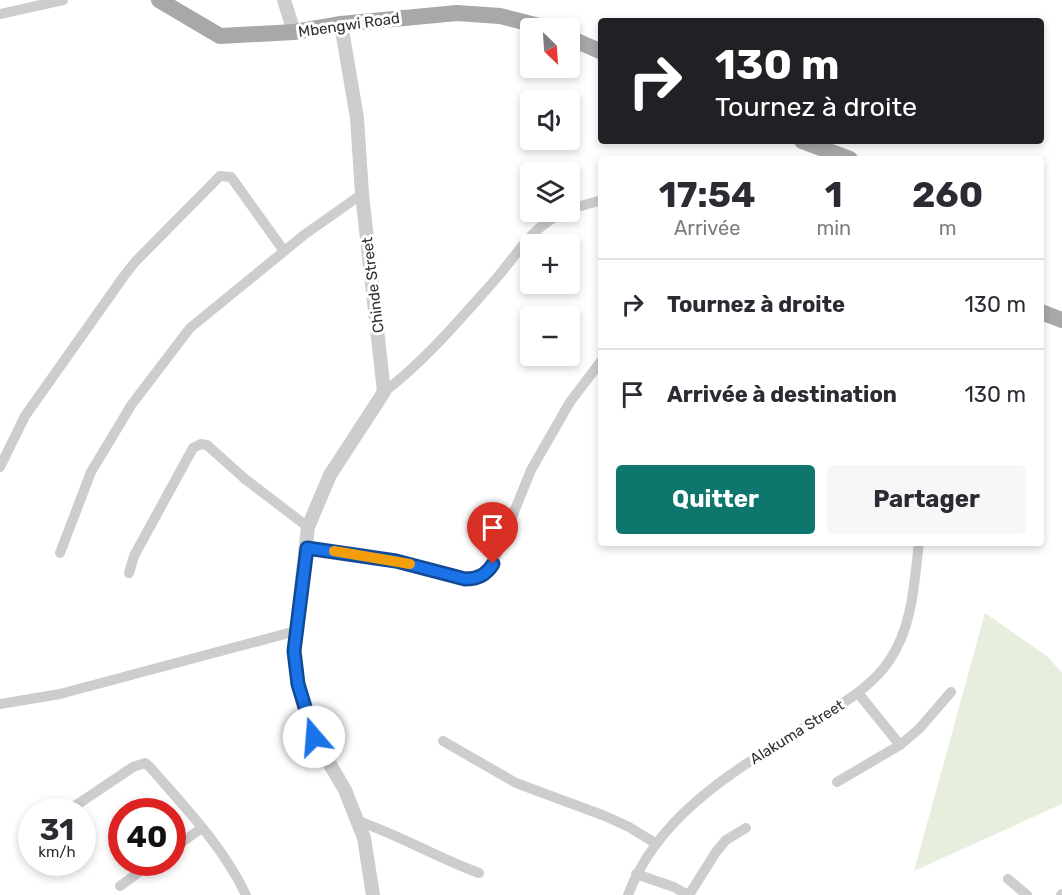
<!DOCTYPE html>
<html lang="fr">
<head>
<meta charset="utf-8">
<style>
  body { margin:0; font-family:Rubik,sans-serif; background:#f7f7f7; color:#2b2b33; height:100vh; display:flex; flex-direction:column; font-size:22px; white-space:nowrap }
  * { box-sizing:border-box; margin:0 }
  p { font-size:20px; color:#7c7c81 }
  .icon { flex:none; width:33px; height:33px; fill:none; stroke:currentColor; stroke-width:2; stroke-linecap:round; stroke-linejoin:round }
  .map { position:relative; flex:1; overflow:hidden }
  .side { position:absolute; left:598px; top:156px; width:446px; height:390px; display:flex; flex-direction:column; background:#fff; border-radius:6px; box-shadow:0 3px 9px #0003 }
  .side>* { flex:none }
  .banner { position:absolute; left:598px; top:18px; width:446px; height:126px; border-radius:6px; box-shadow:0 3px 9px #0003; background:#202124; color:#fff; overflow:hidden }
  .needle { width:39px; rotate:155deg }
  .tools { position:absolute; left:520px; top:18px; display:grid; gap:12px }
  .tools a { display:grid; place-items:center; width:60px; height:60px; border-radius:6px; background:#fff; box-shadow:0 3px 9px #0003; font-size:30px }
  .speed { position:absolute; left:18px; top:798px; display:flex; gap:12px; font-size:30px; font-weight:700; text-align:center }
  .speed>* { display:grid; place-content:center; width:78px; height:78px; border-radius:50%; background:#fff; box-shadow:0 3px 9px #0003; line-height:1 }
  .speed small { font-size:15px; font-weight:400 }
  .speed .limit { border:9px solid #d22; background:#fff; color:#111 }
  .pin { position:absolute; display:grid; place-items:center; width:51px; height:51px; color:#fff; margin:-62px -26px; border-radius:50% 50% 50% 0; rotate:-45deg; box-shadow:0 0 6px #0007 }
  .pin .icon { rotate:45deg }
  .me { position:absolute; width:66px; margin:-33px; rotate:342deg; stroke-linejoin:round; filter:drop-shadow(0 0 4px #0008) }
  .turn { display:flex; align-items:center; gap:21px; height:126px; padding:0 18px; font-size:27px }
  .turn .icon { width:78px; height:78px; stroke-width:2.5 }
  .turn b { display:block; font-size:42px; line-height:51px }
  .eta { display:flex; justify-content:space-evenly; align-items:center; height:102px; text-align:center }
  .eta b { font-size:36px; font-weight:700; line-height:42px }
  .action { display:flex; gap:12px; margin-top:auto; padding:12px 18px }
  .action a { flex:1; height:69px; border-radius:6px; background:#0f766e; color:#fff; font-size:24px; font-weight:700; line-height:69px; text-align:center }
  .action a+a { background:#f7f7f7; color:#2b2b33 }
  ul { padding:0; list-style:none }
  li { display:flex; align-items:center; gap:18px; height:90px; padding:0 18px; border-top:2px solid #e1e1e2 }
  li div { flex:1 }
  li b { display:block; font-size:22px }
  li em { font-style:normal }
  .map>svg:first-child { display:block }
</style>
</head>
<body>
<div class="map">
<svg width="1062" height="895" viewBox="0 0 1062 895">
  <rect width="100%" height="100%" fill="#fff"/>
  <polygon fill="#e7eedd" points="985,613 1048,657 1062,673 1062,804 914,871"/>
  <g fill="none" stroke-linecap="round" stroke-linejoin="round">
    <g stroke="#cdcdcd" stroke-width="10">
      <polyline points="0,14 63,0"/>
      <polyline points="570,209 602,200"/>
      <path d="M384,392C426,360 460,319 495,280C520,251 528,231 563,212"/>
      <polyline points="0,467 25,416 124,276 135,262 220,176 231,177 284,251"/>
      <path d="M307,548L396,560L465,579C478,578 486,575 493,564L531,470L570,402L602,360"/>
      <polyline points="60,553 91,472 132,404 190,328 304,235 362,194"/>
      <polyline points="129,573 134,556 193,448 201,444 207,445 245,479 308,527"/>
      <polyline points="858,693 900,745"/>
      <polyline points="0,704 60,694 296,631"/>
      <polyline points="443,741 516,783 605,816 629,827 655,843"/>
      <polyline points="837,782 900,745 919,729 951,692"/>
      <path d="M66,812L133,767L145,763L150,767C185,808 223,846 246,895"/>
      <path d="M358,821C399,835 438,858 479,873"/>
      <polyline points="172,849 202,828"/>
      <polyline points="636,874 674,887 688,895"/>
      <polyline points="1008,879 1027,895"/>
      <polyline points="120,886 153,862"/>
      <path d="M628,895C659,812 739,768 811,723C838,706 870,689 889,661C913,626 914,583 919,543"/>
      <polyline points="689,895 716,852 726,840 746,828"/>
      <polyline points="1061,895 1062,894"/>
    </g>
    <g stroke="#cdcdcd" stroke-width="14">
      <polyline points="284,0 294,32"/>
      <polyline points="341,24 357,118 362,194 384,392 330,475 308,527 294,651 298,685 314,737 345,790 364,838 373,895"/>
    </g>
    <g stroke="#a8a8a8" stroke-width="16">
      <polyline points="159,0 220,36 294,32 341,24 457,13 500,16 547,28"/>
      <polyline points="570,38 602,52"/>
      <polyline points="802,141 850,159"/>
      <polyline points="1041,312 1062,320"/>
    </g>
  </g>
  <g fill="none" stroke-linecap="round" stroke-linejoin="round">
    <defs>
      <path id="route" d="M314,737L298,684L294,651L307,548L396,561L465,579C478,579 486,575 493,564"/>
    </defs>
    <use href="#route" stroke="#114b97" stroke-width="15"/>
    <use href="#route" stroke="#1a73e8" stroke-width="10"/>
    <polyline stroke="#f59e0b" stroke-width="10" points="334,551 410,564"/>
  </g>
  <g text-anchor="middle" stroke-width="6" stroke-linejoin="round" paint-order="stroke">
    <g font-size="15" fill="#303030" stroke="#fff">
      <text transform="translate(349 25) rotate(-8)" y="5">Mbengwi Road</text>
      <text transform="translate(373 285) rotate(-97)" y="5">Chinde Street</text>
      <text transform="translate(797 732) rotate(-32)" y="5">Alakuma Street</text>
    </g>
  </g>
</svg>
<div class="tools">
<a><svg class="needle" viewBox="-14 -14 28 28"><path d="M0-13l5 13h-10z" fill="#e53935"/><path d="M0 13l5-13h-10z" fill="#7c7c81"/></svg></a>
<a><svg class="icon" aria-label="sound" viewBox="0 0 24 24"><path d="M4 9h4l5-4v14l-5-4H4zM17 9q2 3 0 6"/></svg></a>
<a><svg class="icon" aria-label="layers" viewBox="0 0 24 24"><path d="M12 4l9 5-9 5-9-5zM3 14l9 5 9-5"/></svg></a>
<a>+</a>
<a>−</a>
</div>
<div class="speed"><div>31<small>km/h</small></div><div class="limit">40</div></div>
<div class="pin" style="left:493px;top:564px;background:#d93025"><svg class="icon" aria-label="arrive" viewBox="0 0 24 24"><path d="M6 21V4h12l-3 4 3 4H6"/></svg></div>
<svg class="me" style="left:314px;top:737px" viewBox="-20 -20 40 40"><circle r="19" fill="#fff"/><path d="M0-13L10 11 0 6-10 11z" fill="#1a73e8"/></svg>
<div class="banner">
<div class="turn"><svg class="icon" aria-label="right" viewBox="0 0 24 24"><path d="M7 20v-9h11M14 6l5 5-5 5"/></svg><div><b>130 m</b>Tournez à droite</div></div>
</div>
<section class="side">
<div class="eta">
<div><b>17:54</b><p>Arrivée</p></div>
<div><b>1</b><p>min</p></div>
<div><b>260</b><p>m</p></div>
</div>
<ul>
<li><svg class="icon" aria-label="right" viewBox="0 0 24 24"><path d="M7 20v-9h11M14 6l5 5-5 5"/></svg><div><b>Tournez à droite</b></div><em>130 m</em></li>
<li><svg class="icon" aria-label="arrive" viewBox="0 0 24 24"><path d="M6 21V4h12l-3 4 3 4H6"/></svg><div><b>Arrivée à destination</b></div><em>130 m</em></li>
</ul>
<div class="action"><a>Quitter</a><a>Partager</a></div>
</section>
</div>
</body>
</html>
